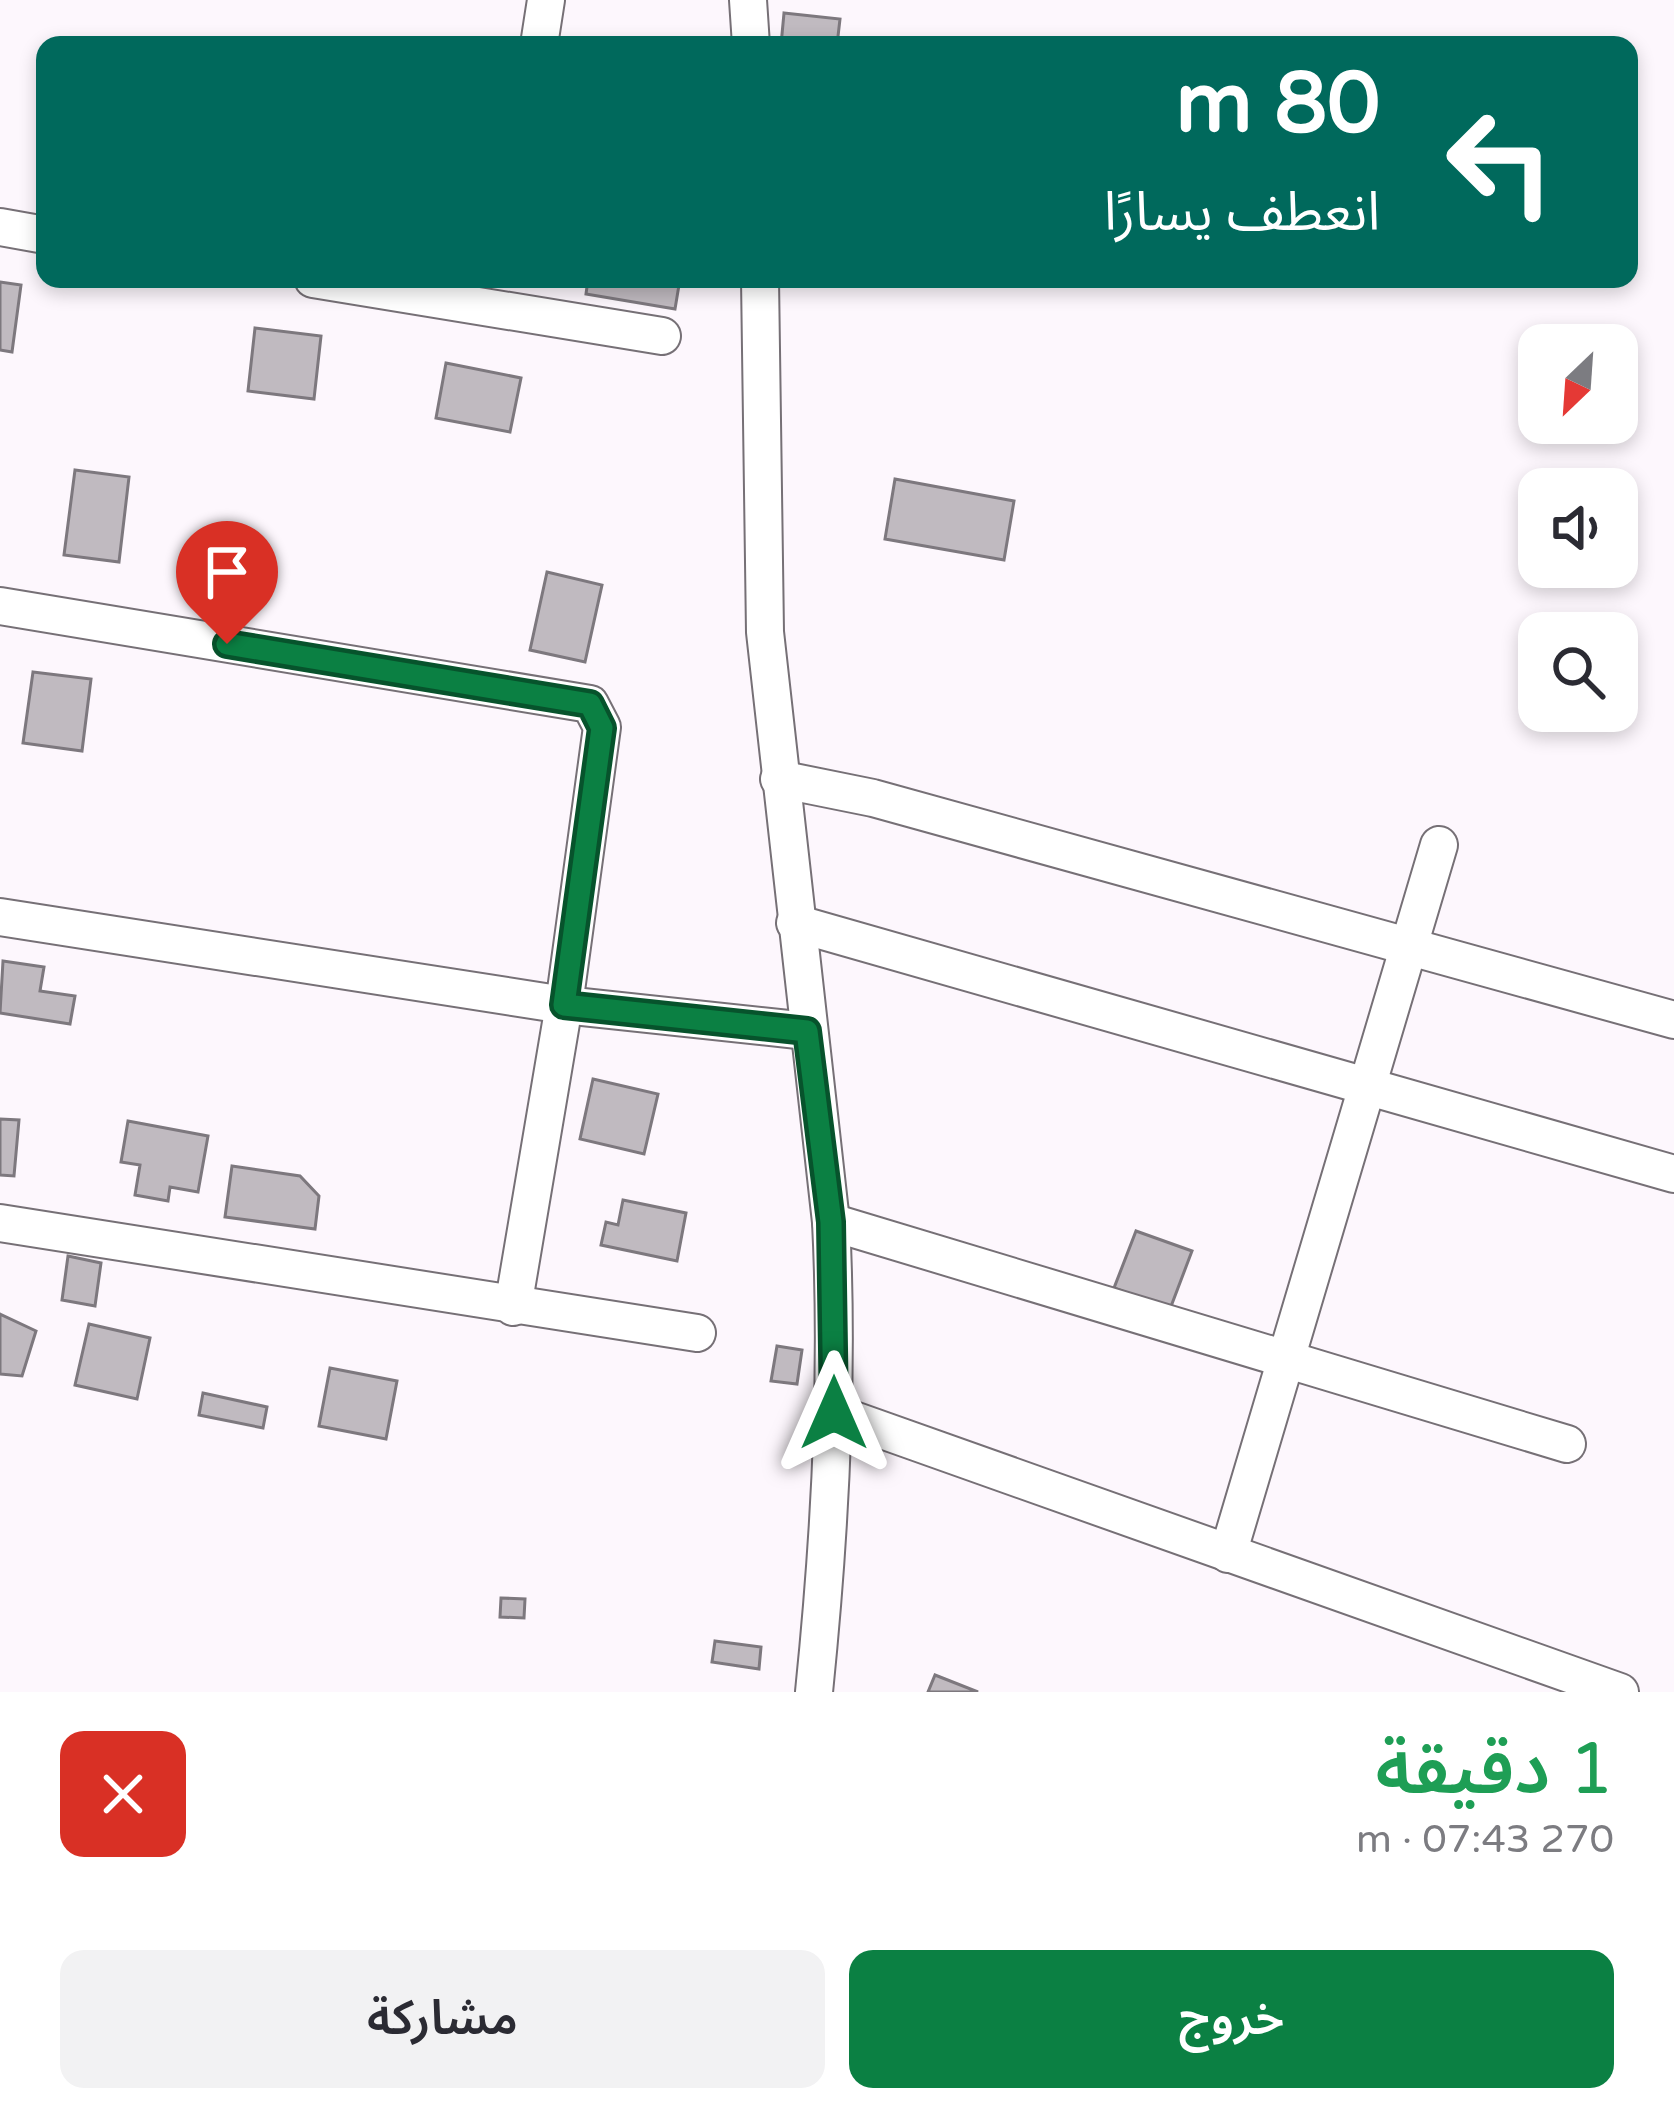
<!DOCTYPE html>
<html lang="ar">
<head>
<meta charset="utf-8">
<style>
  body { margin:0; font-family:"Varela Round","Noto Sans Arabic",sans-serif; background:#f2f2f3; color:#2b2b33; direction:rtl; height:100vh; display:flex; flex-direction:column; font-size:45px; white-space:nowrap }
  * { box-sizing:border-box; margin:0 }
  p { font-size:39px; color:#7c7c81 }
  .icon { flex:none; width:66px; height:66px; fill:none; stroke:currentColor; stroke-width:2; stroke-linecap:round; stroke-linejoin:round }
  .map { position:relative; height:1692px; overflow:hidden; direction:ltr }
  .sheet { display:flex; flex-direction:column; background:#fff; flex:1 }
  .sheet>* { flex:none }
  .banner { position:absolute; left:36px; top:36px; width:1602px; height:252px; border-radius:24px; box-shadow:0 6px 18px #0003; direction:rtl; background:#00695c; color:#fff; overflow:hidden }
  .needle { width:78px; rotate:205deg }
  .fabs { position:absolute; left:1518px; top:324px; display:grid; gap:24px }
  .fabs a { display:grid; place-items:center; width:120px; height:120px; border-radius:24px; background:#fff; box-shadow:0 6px 18px #0003; font-size:60px }
  .pin { position:absolute; display:grid; place-items:center; width:102px; height:102px; color:#fff; margin:-123px -51px; border-radius:50% 50% 50% 0; rotate:-45deg; box-shadow:0 0 12px #0007 }
  .pin .icon { rotate:45deg }
  .me { position:absolute; width:132px; margin:-66px; rotate:0deg; stroke-linejoin:round; filter:drop-shadow(0 0 9px #0008) }
  .turn { display:flex; align-items:center; gap:42px; height:252px; padding:0 60px; font-size:54px }
  .turn .icon { width:156px; height:156px; stroke-width:2.5 }
  .turn b { display:block; font-size:84px; line-height:102px }
  .round { display:grid; place-items:center; flex:none; width:126px; height:126px; border-radius:24px; background:#f2f2f3 }
  .summary { display:flex; align-items:center; justify-content:space-between; height:204px; padding:0 60px }
  h1 { font-size:72px; font-weight:600; line-height:90px; color:#1e9e55 }
  .action { display:flex; gap:24px; margin-top:auto; padding:24px 60px }
  .action a { flex:1; height:138px; border-radius:24px; background:#0b8043; color:#fff; font-size:48px; font-weight:600; line-height:138px; text-align:center }
  .action a+a { background:#f2f2f3; color:#2b2b33 }
  .map>svg:first-child { display:block }
</style>
</head>
<body>
<div class="map">
<svg width="1674" height="1692" viewBox="0 0 1674 1692">
  <rect width="100%" height="100%" fill="#fdf7fd"/>
  <g fill="#c0bac0" stroke="#7d787e" stroke-width="3">
    <polygon points="784,13 840,19 837,45 781,45"/>
    <polygon points="588,279 680,279 675,309 586,294"/>
    <polygon points="0,282 21,285 12,352 0,350"/>
    <polygon points="255,328 321,336 314,399 248,391"/>
    <polygon points="446,363 521,378 510,432 436,418"/>
    <polygon points="75,470 129,477 119,562 64,555"/>
    <polygon points="895,479 1014,501 1004,560 885,539"/>
    <polygon points="547,572 602,585 585,662 530,650"/>
    <polygon points="33,672 91,679 82,751 23,743"/>
    <polygon points="3,961 44,967 40,991 75,996 70,1024 0,1013"/>
    <polygon points="593,1079 658,1094 644,1154 580,1139"/>
    <polygon points="0,1119 19,1120 14,1176 0,1175"/>
    <polygon points="128,1121 208,1136 198,1192 170,1187 168,1201 135,1195 140,1165 121,1162"/>
    <polygon points="232,1166 300,1176 319,1196 315,1229 225,1217"/>
    <polygon points="623,1200 686,1213 677,1261 601,1245 606,1222 618,1225"/>
    <polygon points="1136,1231 1192,1251 1170,1309 1114,1288"/>
    <polygon points="68,1256 101,1263 95,1306 62,1300"/>
    <polygon points="0,1314 36,1331 22,1376 0,1374"/>
    <polygon points="89,1324 150,1338 137,1399 75,1385"/>
    <polygon points="777,1346 802,1350 797,1384 771,1381"/>
    <polygon points="330,1368 397,1381 386,1439 319,1426"/>
    <polygon points="203,1393 267,1407 263,1428 199,1415"/>
    <polygon points="501,1598 525,1599 524,1618 500,1617"/>
    <polygon points="715,1641 761,1647 759,1669 712,1662"/>
    <polygon points="935,1675 978,1692 928,1692"/>
  </g>
  <g fill="none" stroke-linecap="round" stroke-linejoin="round">
    <defs>
      <g id="minor">
        <polyline points="748,0 751,45"/>
        <polyline points="539,45 546,0"/>
        <polyline points="0,227 45,235"/>
        <polyline points="313,279 662,336"/>
        <path d="M760,279L765,632L831,1222C839,1379 830,1536 814,1692"/>
        <polyline points="0,606 590,704 602,727 564,1005 513,1307"/>
        <polyline points="779,779 873,798 1674,1020"/>
        <polyline points="0,917 564,1005 807,1031"/>
        <polyline points="795,923 1674,1174"/>
        <polyline points="831,1222 1567,1444"/>
        <polyline points="0,1223 697,1333"/>
        <polyline points="834,1413 1620,1692"/>
        <polyline points="1228,1554 1439,845"/>
      </g>
    </defs>
    <use href="#minor" stroke="#767076" stroke-width="40"/>
    <use href="#minor" stroke="#fff" stroke-width="36"/>
  </g>
  <g fill="none" stroke-linecap="round" stroke-linejoin="round">
    <defs>
      <polyline id="route" points="227,644 590,704 602,728 564,1005 807,1031 831,1222 834,1413"/>
    </defs>
    <use href="#route" stroke="#07532c" stroke-width="30"/>
    <use href="#route" stroke="#0b8043" stroke-width="21"/>
  </g>
</svg>
<div class="fabs">
<a><svg class="needle" viewBox="-14 -14 28 28"><path d="M0-13l5 13h-10z" fill="#e53935"/><path d="M0 13l5-13h-10z" fill="#7c7c81"/></svg></a>
<a><svg class="icon" aria-label="sound" viewBox="0 0 24 24"><path d="M4 9h4l5-4v14l-5-4H4zM17 9q2 3 0 6"/></svg></a>
<a><svg class="icon" aria-label="search" viewBox="0 0 24 24"><circle cx="10" cy="10" r="6"/><path d="M15 15l6 6"/></svg></a>
</div>
<div class="pin" style="left:227px;top:644px;background:#d93025"><svg class="icon" aria-label="arrive" viewBox="0 0 24 24"><path d="M6 21V4h12l-3 4 3 4H6"/></svg></div>
<svg class="me" style="left:834px;top:1413px" viewBox="-20 -20 40 40"><path d="M0-17L14 15 0 8-14 15z" fill="#0b8043" stroke="#fff" stroke-width="4"/></svg>
<div class="banner">
<div class="turn"><svg class="icon" aria-label="left" viewBox="0 0 24 24"><path d="M17 20v-9H6M10 6l-5 5 5 5"/></svg><div><b>80 m</b>انعطف يسارًا</div></div>
</div>
</div>
<section class="sheet">
<div class="summary"><div><h1>1 دقيقة</h1><p>270 m · 07:43</p></div><a class="round" style="background:#d93025;color:#fff"><svg class="icon" aria-label="close" viewBox="0 0 24 24"><path d="M6 6l12 12M18 6L6 18"/></svg></a></div>
<div class="action"><a>خروج</a><a>مشاركة</a></div>
</section>
</body>
</html>
